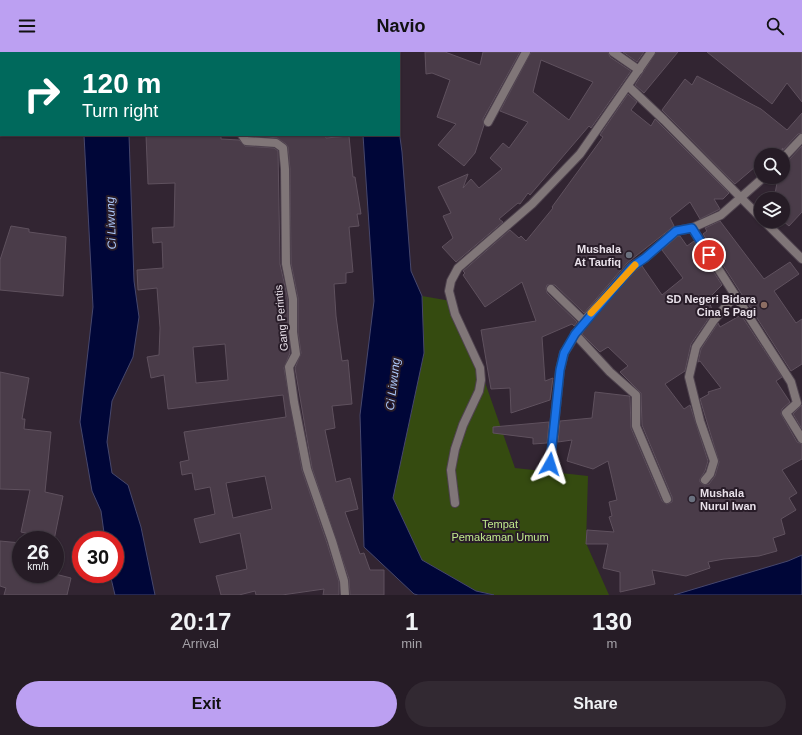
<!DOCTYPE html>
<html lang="en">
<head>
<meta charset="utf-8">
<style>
  body { margin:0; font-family:Arial,sans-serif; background:#322932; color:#f1f3f6; height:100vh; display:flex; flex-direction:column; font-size:15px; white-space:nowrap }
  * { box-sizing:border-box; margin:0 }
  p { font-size:13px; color:#a4a1a7 }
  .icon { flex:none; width:22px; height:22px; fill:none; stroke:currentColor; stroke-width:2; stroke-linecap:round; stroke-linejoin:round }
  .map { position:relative; height:543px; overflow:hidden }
  .sheet { display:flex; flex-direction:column; background:#261c26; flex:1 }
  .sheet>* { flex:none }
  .banner { position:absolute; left:0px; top:0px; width:400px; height:84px; box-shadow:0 1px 3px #0004,0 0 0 1px #423a43; background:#00695c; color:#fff; overflow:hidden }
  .tools { position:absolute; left:754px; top:96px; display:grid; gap:8px }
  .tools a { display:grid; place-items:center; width:36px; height:36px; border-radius:50%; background:#261c26; box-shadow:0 1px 3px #0004,0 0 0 1px #423a43; font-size:20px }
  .speed { position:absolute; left:12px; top:479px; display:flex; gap:8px; font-size:20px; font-weight:700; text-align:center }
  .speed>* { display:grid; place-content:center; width:52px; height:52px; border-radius:50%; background:#261c26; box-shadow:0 1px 3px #0004,0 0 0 1px #423a43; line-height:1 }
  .speed small { font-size:10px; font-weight:400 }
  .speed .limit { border:6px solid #d22; background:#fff; color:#111 }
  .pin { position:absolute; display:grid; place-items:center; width:34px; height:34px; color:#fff; margin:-17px; border:2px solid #fff; border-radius:50%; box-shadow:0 1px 4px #0007 }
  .me { position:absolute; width:44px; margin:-22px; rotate:6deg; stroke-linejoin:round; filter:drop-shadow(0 0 3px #0008) }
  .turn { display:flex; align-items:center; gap:14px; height:84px; padding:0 16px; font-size:18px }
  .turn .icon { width:52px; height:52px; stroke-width:2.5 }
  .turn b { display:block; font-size:28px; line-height:34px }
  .eta { display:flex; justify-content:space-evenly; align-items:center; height:68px; text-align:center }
  .eta b { font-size:24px; font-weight:700; line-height:28px }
  .button { display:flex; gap:8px; margin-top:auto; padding:8px 16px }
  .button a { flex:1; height:46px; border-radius:24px; background:#bca0f2; color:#111; font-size:16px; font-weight:700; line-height:46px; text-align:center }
  .button a+a { background:#322932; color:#f1f3f6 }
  header { display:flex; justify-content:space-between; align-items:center; height:52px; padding:0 16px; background:#bca0f2; color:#111; font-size:18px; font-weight:700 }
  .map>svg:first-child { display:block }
</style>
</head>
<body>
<header><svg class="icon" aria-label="menu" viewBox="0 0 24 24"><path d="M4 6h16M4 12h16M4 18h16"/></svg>Navio<svg class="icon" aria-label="search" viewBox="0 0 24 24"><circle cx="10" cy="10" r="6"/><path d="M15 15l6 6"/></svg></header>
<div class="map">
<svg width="802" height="543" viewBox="0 0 802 543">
  <rect width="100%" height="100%" fill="#322532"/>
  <polygon fill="#354b10" points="422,244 451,249 480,316 515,416 588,424 586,491 609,543 494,543 476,539 422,508 393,446 424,301"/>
  <g fill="#000638" stroke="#46476d">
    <polygon points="399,78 402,100 411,219 422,244 424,301 393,446 422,508 476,539 494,543 418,543 414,542 364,495 360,363 374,249 363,83 399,83"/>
    <polygon points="84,83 129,83 134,229 139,265 133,305 112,349 107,390 112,421 128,433 141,475 155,543 115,543 110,522 115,522 115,488 105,488 101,459 92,439 80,370 93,255"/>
    <polygon points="802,503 802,543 674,543 788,509"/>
  </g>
  <g fill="#4a3c49" stroke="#5f515e" fill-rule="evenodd">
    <polygon points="425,0 445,0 480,13 483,0 520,0 483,67 484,73 475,101 464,114 438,93 456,72 437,65 450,28 432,21 426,22"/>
    <path d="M531,0H608L610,5L631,19L591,76L589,74L530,143L528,141L520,152L518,151L499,167L503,170L456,210L442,195L453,186L443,164L451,161L438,135L468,122L463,136L471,127L479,136L502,117L490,106L503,91L509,96L528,70L500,59ZM541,8L593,30L569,68L533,40Z"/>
    <polygon points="623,0 644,0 637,10"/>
    <polygon points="656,0 678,0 644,41 635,33"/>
    <polygon points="707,0 802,0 802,50 787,31 772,52"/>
    <polygon points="697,24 761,57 787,78 802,61 802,81 798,82 782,99 783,96 775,103 761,103 761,115 757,118 755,115 735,132 662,58 685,27 692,33"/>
    <polygon points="628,42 637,50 631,58 651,74 655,67 729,141 723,147 714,147 720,157 700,167 690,150 670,166 674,174 627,211 584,261 555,233 547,233 546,236 547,241 577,270 574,274 572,272 542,285 545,329 553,326 550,348 511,361 510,336 491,337 481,278 536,269 522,230 485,255 463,223 465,221 463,219 510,178 519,186 521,184 526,189 553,156 552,155 603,85 600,83"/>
    <path d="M146,83H221V87L239,88L245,94L274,96L278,99L280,212L288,248V280L290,301L284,316L302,418L327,491L339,530V543H323L324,537L282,543H256L255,539L239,543H221L216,524L247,517L240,481L200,491L194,467L215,462L210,435L195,438L192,421L182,423L180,410L189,408L184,380L286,365L283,343L168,357L164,323L151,326L147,305L159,303L160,276L157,236L138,238L137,218L163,216L162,190L153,191L152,176L174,175L175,131L148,132ZM225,292L228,328L196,331L193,295ZM265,424L272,457L233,466L226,431Z"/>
    <polygon points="249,83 325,83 326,86 349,84 353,125 355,125 361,162 357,162 359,174 349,175 353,220 346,221 346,231 334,232 336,264 342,309 348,308 352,352 332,354 335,376 325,378 336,430 350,426 358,457 345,460 360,502 364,501 370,518 384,518 384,543 350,543 349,527 312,416 295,316 301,301 298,280 298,246 291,211 290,117 288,95 286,92 277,86"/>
    <polygon points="802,94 802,160 789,174 783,169 783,147 769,147 775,142 778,125 783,125 783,111 787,110"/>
    <polygon points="720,169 764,227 790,210 799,222 774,239 796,271 802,267 802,312 791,319 703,182 707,179 705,176"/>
    <polygon points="11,174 29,177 29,180 66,185 63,244 0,238 0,208"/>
    <polygon points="678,184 680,184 687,194 694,189 722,233 708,247 713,260 691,292 685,319 665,332 684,357 690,353 708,409 705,419 700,427 700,430 704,433 709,432 715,424 719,410 700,347 709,342 708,340 721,336 700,309 698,310 701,297 718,271 720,275 741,263 782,325 776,329 790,350 782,357 781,362 797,390 802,392 802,407 782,418 797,441 789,446 796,458 781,467 785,482 773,486 777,499 759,504 724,507 708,510 710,516 686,524 652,518 655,532 620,540 620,520 603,516 608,492 586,492 587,478 614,480 609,465 612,464 609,450 617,448 608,409 593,417 567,409 572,388 558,390 560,369 592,366 595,340 629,344 630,345 631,376 662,449 667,452 672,450 672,445 642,373 641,341 620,320 628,314 608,295 600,300 582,282 588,272 635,219 642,214 662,243 683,226 662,198"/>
    <polygon points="0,320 29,326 22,367 25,367 24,377 51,380 45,440 63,444 54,488 21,480 30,438 0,437"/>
    <polygon points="802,353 802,377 793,362"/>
    <polygon points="549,370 547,391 533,392 533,386 493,381 493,375"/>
    <polygon points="0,489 21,491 21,522 55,522 71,526 67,543 4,543 6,536 0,534"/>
  </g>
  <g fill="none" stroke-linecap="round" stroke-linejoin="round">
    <defs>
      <g id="street">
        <polyline points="613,0 639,18"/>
        <polyline points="284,1 285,0"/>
        <polyline points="628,34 664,68 761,166"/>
        <polyline points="488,70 526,0"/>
        <polyline points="242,83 246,89 276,91 283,96 285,117 286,212 293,247 293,280 296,302 289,315 294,350 307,417 332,489 344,529 345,543"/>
        <polyline points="783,106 802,86"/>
        <polyline points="764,169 802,207"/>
        <polyline points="692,176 791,330 797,351 786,361 802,387"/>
        <polyline points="551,237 584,269"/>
        <polyline points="575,282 610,320 636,343 636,374 667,447"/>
        <polyline points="550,412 560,318 564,301 584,269 631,215 645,206 676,179 692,176 721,163 764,125"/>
        <polyline points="705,428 710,422 714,409 700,369 689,325 696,295 714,268 735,244"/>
        <polyline points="455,451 451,418 455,397 463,373 479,339 481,328 480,316 455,262 449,239 451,229 458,216 532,152 580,102 651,0"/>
      </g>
    </defs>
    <use href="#street" stroke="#4f434f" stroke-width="10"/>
    <use href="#street" stroke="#807678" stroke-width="8"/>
  </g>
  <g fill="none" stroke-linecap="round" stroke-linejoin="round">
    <defs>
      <polyline id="route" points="550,412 560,318 564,301 575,282 632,215 645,206 676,179 692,176 709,203"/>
    </defs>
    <use href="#route" stroke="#114b97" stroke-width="10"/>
    <use href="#route" stroke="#1a73e8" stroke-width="7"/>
    <polyline stroke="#f59e0b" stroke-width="7" points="591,261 635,213"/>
  </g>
  <g fill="#6b7280" stroke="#281c28" stroke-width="1.5">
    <circle cx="629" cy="203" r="4"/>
    <circle cx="692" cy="447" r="4"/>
  </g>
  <circle fill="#8d6e63" stroke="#281c28" stroke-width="1.5" cx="764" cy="253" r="4"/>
  <g text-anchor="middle" stroke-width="4" stroke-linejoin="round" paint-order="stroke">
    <g font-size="11" font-weight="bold" fill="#e8e0e9" stroke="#281c28" text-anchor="end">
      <text x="621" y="201">Mushala<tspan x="621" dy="13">At Taufiq</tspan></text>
      <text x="756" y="251">SD Negeri Bidara<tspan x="756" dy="13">Cina 5 Pagi</tspan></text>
      <text x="700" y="445" text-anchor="start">Mushala<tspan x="700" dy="13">Nurul Iwan</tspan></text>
    </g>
    <g font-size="11" fill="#e8e0e9" stroke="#281c28">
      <text transform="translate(281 266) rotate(-95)" y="4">Gang Perintis</text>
    </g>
    <g font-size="11" fill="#c0e98c" stroke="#281c28">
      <text x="500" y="476">Tempat<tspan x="500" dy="13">Pemakaman Umum</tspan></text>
    </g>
    <g font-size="12" font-style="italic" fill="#acc7f9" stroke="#281c28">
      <text transform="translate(111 171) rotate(-92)" y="4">Ci Liwung</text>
      <text transform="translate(393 332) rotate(-83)" y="4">Ci Liwung</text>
    </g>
  </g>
</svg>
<div class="tools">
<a><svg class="icon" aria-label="search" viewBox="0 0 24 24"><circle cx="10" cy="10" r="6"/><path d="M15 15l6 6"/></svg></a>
<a><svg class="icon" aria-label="layers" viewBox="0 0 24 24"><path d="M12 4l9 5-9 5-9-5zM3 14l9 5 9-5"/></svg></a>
</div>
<div class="speed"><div>26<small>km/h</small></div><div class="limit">30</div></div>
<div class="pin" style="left:709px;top:203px;background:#d93025"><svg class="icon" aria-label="arrive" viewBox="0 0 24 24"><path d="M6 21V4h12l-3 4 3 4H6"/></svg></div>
<svg class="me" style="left:550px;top:412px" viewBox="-20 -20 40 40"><path d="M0-17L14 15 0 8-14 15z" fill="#1a73e8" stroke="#fff" stroke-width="4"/></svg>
<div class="banner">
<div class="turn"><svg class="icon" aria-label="right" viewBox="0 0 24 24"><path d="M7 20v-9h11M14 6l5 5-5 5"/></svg><div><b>120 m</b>Turn right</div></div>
</div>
</div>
<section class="sheet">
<div class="eta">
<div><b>20:17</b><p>Arrival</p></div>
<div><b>1</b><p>min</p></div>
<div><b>130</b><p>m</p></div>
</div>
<div class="button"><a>Exit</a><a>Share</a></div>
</section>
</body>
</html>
